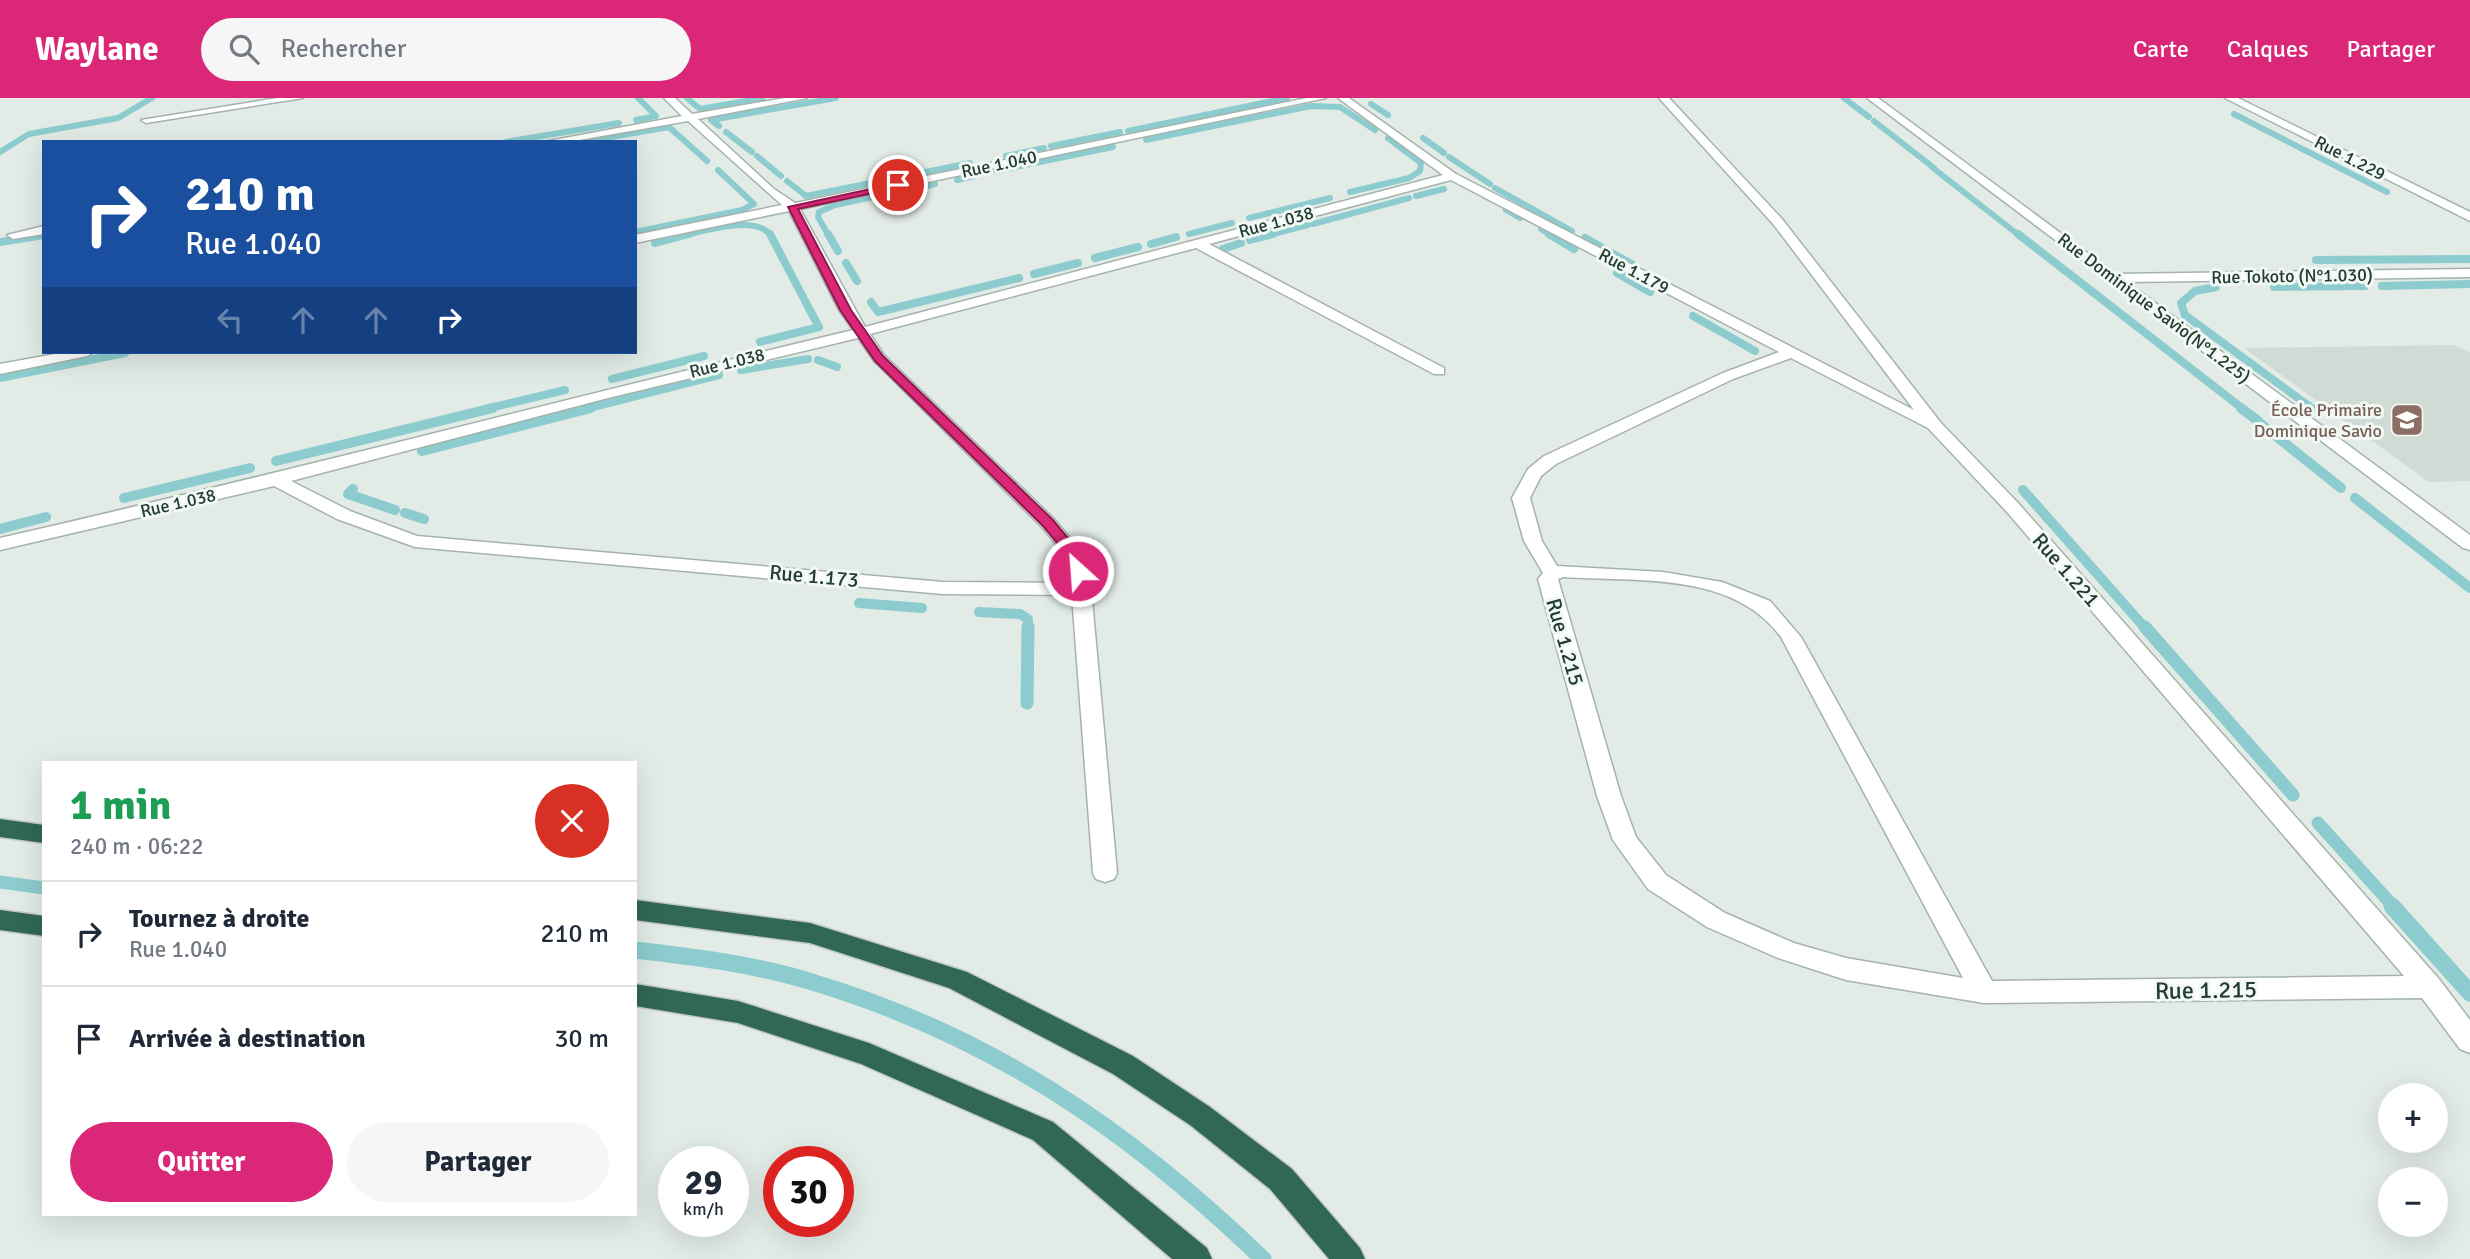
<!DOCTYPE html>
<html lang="fr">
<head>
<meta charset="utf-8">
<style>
  body { margin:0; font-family:Signika,sans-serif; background:#f6f6f7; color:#1f2937; height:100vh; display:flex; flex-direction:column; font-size:26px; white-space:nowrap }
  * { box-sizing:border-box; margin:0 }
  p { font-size:23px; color:#747a83 }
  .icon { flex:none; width:38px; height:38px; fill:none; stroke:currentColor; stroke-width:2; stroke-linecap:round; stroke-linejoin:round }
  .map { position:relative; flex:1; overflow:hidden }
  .drawer { position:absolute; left:42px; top:663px; width:595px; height:455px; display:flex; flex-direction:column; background:#fff; border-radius:0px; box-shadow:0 7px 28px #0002 }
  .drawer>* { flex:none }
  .top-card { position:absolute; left:42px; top:42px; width:595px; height:214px; border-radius:0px; box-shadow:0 7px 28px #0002; background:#1a4fa0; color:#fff; overflow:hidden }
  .tools { position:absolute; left:2378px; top:985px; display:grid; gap:14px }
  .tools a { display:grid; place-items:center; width:70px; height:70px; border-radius:50%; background:#fff; box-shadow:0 7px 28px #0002; font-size:35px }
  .speed { position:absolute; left:658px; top:1048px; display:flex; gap:14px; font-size:35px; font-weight:700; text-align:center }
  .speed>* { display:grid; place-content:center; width:91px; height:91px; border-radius:50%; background:#fff; box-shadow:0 7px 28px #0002; line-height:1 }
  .speed small { font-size:18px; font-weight:400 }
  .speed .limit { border:10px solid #d22; background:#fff; color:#111 }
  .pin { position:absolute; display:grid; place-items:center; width:60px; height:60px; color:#fff; margin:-30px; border:4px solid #fff; border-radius:50%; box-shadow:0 2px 7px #0007 }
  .me { position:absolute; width:77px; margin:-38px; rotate:334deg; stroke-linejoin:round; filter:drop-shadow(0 0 5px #0008) }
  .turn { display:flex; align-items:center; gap:24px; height:147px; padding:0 28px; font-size:32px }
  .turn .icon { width:91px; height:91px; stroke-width:2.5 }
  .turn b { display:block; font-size:49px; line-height:60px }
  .lanes { display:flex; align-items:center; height:66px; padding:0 28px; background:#0003; justify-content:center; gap:35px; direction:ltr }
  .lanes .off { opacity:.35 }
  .round { display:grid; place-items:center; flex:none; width:74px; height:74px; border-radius:37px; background:#f6f6f7 }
  .headline { display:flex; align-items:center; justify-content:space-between; height:119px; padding:0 28px }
  h1 { font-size:42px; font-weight:700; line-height:52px; color:#1e9e55 }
  .action { display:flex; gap:14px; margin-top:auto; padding:14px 28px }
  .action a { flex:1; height:80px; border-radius:42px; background:#db2777; color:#fff; font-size:28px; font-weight:700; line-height:80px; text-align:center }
  .action a+a { background:#f6f6f7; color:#1f2937 }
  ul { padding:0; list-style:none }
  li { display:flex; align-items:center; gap:21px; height:105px; padding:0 28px; border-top:2px solid #e0e1e3 }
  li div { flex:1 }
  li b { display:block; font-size:26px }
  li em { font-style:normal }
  header { display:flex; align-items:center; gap:42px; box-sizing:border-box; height:98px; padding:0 35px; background:#db2777; color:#fff }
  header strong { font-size:33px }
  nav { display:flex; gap:38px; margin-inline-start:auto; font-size:24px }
  .search { width:490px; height:63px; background:#f6f6f7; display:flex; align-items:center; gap:18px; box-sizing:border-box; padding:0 24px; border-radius:38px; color:#747a83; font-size:26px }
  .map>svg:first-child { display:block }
</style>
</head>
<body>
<header>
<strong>Waylane</strong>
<div class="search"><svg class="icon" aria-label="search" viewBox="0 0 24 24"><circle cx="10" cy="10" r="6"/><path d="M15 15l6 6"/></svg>Rechercher</div>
<nav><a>Carte</a><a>Calques</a><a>Partager</a></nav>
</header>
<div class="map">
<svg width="2470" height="1161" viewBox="0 0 2470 1161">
  <rect width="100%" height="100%" fill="#e2ebe6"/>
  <polygon fill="#d0dbd5" points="2455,247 2470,255 2470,383 2429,384 2244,250"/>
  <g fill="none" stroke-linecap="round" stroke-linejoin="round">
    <g stroke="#8cccce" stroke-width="6">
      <polyline points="687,0 700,11 763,0"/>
      <polyline points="1844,0 1869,19"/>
      <polyline points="1371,6 1388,17"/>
      <polyline points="2234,16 2387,94"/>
      <polyline points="636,22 656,18 638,0"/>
      <polyline points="1874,23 1934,70"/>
      <polyline points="719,28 711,22 836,0"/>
      <polyline points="1128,33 1287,0"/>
      <polyline points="726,34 752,54"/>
      <polyline points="1423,40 1444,55"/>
      <polyline points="1146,42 1311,8 1340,9 1375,32"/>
      <polyline points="588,43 669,29 707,63"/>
      <polyline points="506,44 619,25"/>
      <polyline points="1051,48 1120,34"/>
      <polyline points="0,54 29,36 118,20 152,0"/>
      <polyline points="757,58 781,78"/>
      <polyline points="1006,58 1044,50"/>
      <polyline points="1449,59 1490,86"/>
      <polyline points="1933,70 1956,88"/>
      <polyline points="996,73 1113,49"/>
      <polyline points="957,82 974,78"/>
      <polyline points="787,83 806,98 970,65"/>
      <polyline points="1956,88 2020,138"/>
      <polyline points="1495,90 1572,133"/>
      <polyline points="913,91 935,86"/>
      <polyline points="1350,94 1409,80 1420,73 1421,65 1388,40"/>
      <polyline points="1416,98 1444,91"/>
      <polyline points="1506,112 1520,120"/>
      <polyline points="1249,120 1330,100"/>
      <polyline points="1313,126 1409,100"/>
      <polyline points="1541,131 1552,138"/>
      <polyline points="635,134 742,112 754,106 718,72"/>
      <polyline points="1189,136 1232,125"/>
      <polyline points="38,138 44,137"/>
      <path d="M682,138C702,133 758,116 771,138"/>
      <polyline points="829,138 818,119 819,114 835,107 901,93"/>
      <polyline points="1266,138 1308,127"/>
    </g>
    <g stroke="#8cccce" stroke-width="8">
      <polyline points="770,136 803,199"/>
      <polyline points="828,136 838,153"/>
      <polyline points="1549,136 1574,151"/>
      <polyline points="2018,136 2094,195"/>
      <polyline points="1585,140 1633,167"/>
      <polyline points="1250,142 1273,136"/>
      <polyline points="0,144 44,137"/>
      <polyline points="655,145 689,136"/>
      <polyline points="1151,146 1176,139"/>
      <polyline points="1223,151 1241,145"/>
      <polyline points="1095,160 1138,149"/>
      <polyline points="2316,162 2470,161"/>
      <polyline points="846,165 857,183"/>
      <polyline points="1617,175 1650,194"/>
      <polyline points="1034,176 1078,165"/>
      <polyline points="2382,188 2470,186"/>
      <polyline points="2216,189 2195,193 2181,205 2185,217 2313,311"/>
      <polyline points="2274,189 2365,188"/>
      <polyline points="2094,195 2243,311"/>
      <polyline points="871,204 878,214 1019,180"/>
      <polyline points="1693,218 1755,253"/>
      <polyline points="760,244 819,229 805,203"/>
      <polyline points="818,262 837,269"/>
      <polyline points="741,272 808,261"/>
      <polyline points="0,280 125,255"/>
      <polyline points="612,281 704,258"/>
      <polyline points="486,311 565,292"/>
      <polyline points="585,311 719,277"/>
    </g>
    <g stroke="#8cccce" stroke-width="10">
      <polyline points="2241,310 2258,323"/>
      <polyline points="2257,323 2341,390"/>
      <polyline points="422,353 591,310"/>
      <polyline points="276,363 493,310"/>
      <polyline points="353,391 348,396 395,412"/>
      <polyline points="2023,392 2146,531"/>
      <polyline points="124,400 250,370"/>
      <polyline points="2355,400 2470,490"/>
      <polyline points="405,415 424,421"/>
      <polyline points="0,431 46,419"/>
      <polyline points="859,505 922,510"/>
      <polyline points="979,514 1020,516 1028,521 1028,531"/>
    </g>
    <g stroke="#8cccce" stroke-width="13">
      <polyline points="2145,529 2293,697"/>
      <polyline points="1027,605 1028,529"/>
      <polyline points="2318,725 2394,809"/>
      <polyline points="0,784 44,790"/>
    </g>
    <g stroke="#8cccce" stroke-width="17">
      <polyline points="2392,808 2470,895"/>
      <path d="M635,852C695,859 754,866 812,884C992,938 1129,1032 1263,1161"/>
    </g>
    <defs>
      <g id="street">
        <polygon points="277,0 303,0 146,25 141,22"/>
        <path d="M664,0H675L692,16L785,0H807L698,21L774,91L795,105L1307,0H1326L800,111L865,229L1443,77L1338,0H1349L1456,76L1914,312L1774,127L1659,0H1669L1782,121L1941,325L2019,406L2439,881L2470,922V955L2460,951L2422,900L1984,905L1846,882L1778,860L1707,829L1648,791L1613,742L1597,698L1538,481L1543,475L1524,443L1512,400L1528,371L1544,358L1723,275L1779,254L1451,82L1209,146L1444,270V276H1434L1196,150L870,236L884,257L1054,421L1079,451L1091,491L1117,775L1114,781L1105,784L1096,781L1093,775L1072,497L943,496L415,449L337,421L274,388L0,452V440C285,375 568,300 853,232L839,212L789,113L635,145V137L782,107L688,23L568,44H543L682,18ZM858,240L874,263L1042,429L1061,452L1070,485L943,484L417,438L350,413L291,383L608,300ZM1791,260L1928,330L2007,414L2404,878L1992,883L1801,539L1770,503L1722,484L1663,474L1557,468L1542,443L1530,400L1541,378L1556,366L1733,281ZM1563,479C1636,484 1733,473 1781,539L1963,880L1846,860L1794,845L1725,815L1666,777L1636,739L1621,698L1558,481Z"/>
        <polygon points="1867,0 1878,0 2116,176 2470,171 2470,179 2127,184 2470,437 2470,452 2463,450"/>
        <polygon points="2225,0 2238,0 2470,114 2470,123"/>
        <polygon points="44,128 44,136 13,141 7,137"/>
        <polygon points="66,254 94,254 87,258 0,276 0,266"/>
      </g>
      <g id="highway">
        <polygon points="0,721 44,727 44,745 0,739"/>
        <polygon points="635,802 810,825 967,874 1133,958 1210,1009 1292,1071 1360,1150 1365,1161 1329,1161 1270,1091 1190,1027 1113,976 949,890 810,845 635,822"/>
        <polygon points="0,812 44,818 44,838 0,832"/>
        <polygon points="635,886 738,903 869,945 1053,1024 1207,1150 1212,1161 1172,1161 1033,1042 861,966 738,925 635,908"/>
      </g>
    </defs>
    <use href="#street" stroke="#a5b3ac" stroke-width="3"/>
    <use href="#highway" stroke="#c1c8c6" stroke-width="3"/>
    <use href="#street" fill="#fff" fill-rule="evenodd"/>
    <use href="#highway" fill="#306755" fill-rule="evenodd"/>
  </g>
  <polygon fill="#db2777" stroke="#8e194d" stroke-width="2" points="898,85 902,89 798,111 851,212 883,258 1053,422 1077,451 1085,473 1083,476 1073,476 1063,452 1043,428 875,263 840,212 788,109"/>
  <defs>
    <symbol id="school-square" viewBox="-11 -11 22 22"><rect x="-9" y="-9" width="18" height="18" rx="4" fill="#8d6e63" stroke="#f2f8f4"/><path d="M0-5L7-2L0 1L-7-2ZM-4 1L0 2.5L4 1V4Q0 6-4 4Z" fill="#fff"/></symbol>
  </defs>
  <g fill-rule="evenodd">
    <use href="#school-square" x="2388" y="303" width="38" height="38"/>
  </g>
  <g text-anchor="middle" stroke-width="6" stroke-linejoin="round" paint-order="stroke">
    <g font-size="18" fill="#233c32" stroke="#f2f8f4">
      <text transform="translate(2350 60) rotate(27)" y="6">Rue 1.229</text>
      <text transform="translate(999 66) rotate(-12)" y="6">Rue 1.040</text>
      <text transform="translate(1276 124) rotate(-15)" y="6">Rue 1.038</text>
      <text transform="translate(1634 173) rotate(28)" y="6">Rue 1.179</text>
      <text transform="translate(2292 178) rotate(-1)" y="6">Rue Tokoto (N°1.030)</text>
      <text transform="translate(2154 210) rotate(37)" y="6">Rue Dominique Savio(N°1.225)</text>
      <text transform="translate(727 265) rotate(-14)" y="6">Rue 1.038</text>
      <text transform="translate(178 405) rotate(-13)" y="6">Rue 1.038</text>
    </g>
    <g font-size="18" fill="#785e54" stroke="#f2f8f4" text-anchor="end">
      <text x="2382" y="318">École Primaire<tspan x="2382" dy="21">Dominique Savio</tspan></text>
    </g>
    <g font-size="21" fill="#233c32" stroke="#f2f8f4">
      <text transform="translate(2066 472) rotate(49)" y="7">Rue 1.221</text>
      <text transform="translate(814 478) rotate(5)" y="7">Rue 1.173</text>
      <text transform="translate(1565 544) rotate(74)" y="7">Rue 1.215</text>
    </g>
    <g font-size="24" fill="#233c32" stroke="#f2f8f4">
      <text transform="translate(2206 892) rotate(-1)" y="8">Rue 1.215</text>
    </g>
  </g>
</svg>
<div class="tools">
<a>+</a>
<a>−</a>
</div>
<div class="speed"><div>29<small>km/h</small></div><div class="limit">30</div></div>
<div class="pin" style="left:898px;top:87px;background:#d93025"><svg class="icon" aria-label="arrive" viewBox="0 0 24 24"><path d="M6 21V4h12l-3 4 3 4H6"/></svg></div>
<svg class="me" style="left:1078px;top:473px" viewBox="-20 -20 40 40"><circle r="17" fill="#db2777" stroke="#fff" stroke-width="3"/><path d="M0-11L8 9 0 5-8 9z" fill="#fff"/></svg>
<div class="top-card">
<div class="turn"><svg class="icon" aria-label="right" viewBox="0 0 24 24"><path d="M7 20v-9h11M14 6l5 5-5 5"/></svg><div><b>210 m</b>Rue 1.040</div></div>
<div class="lanes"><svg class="icon off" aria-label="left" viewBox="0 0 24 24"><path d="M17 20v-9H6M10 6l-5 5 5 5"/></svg><svg class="icon off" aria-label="ahead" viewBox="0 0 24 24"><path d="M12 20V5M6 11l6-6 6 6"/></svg><svg class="icon off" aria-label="ahead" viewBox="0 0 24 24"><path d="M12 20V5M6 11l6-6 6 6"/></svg><svg class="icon" aria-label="right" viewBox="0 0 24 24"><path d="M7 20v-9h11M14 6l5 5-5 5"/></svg></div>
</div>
<section class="drawer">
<div class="headline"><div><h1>1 min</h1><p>240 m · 06:22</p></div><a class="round" style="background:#d93025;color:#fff"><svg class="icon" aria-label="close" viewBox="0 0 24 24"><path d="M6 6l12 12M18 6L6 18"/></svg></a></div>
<ul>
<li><svg class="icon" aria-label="right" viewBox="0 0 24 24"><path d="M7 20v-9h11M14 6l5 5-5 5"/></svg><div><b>Tournez à droite</b><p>Rue 1.040</p></div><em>210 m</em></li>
<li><svg class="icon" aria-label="arrive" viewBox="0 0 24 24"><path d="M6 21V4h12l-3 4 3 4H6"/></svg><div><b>Arrivée à destination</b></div><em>30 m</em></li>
</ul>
<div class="action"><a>Quitter</a><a>Partager</a></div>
</section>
</div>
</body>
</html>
